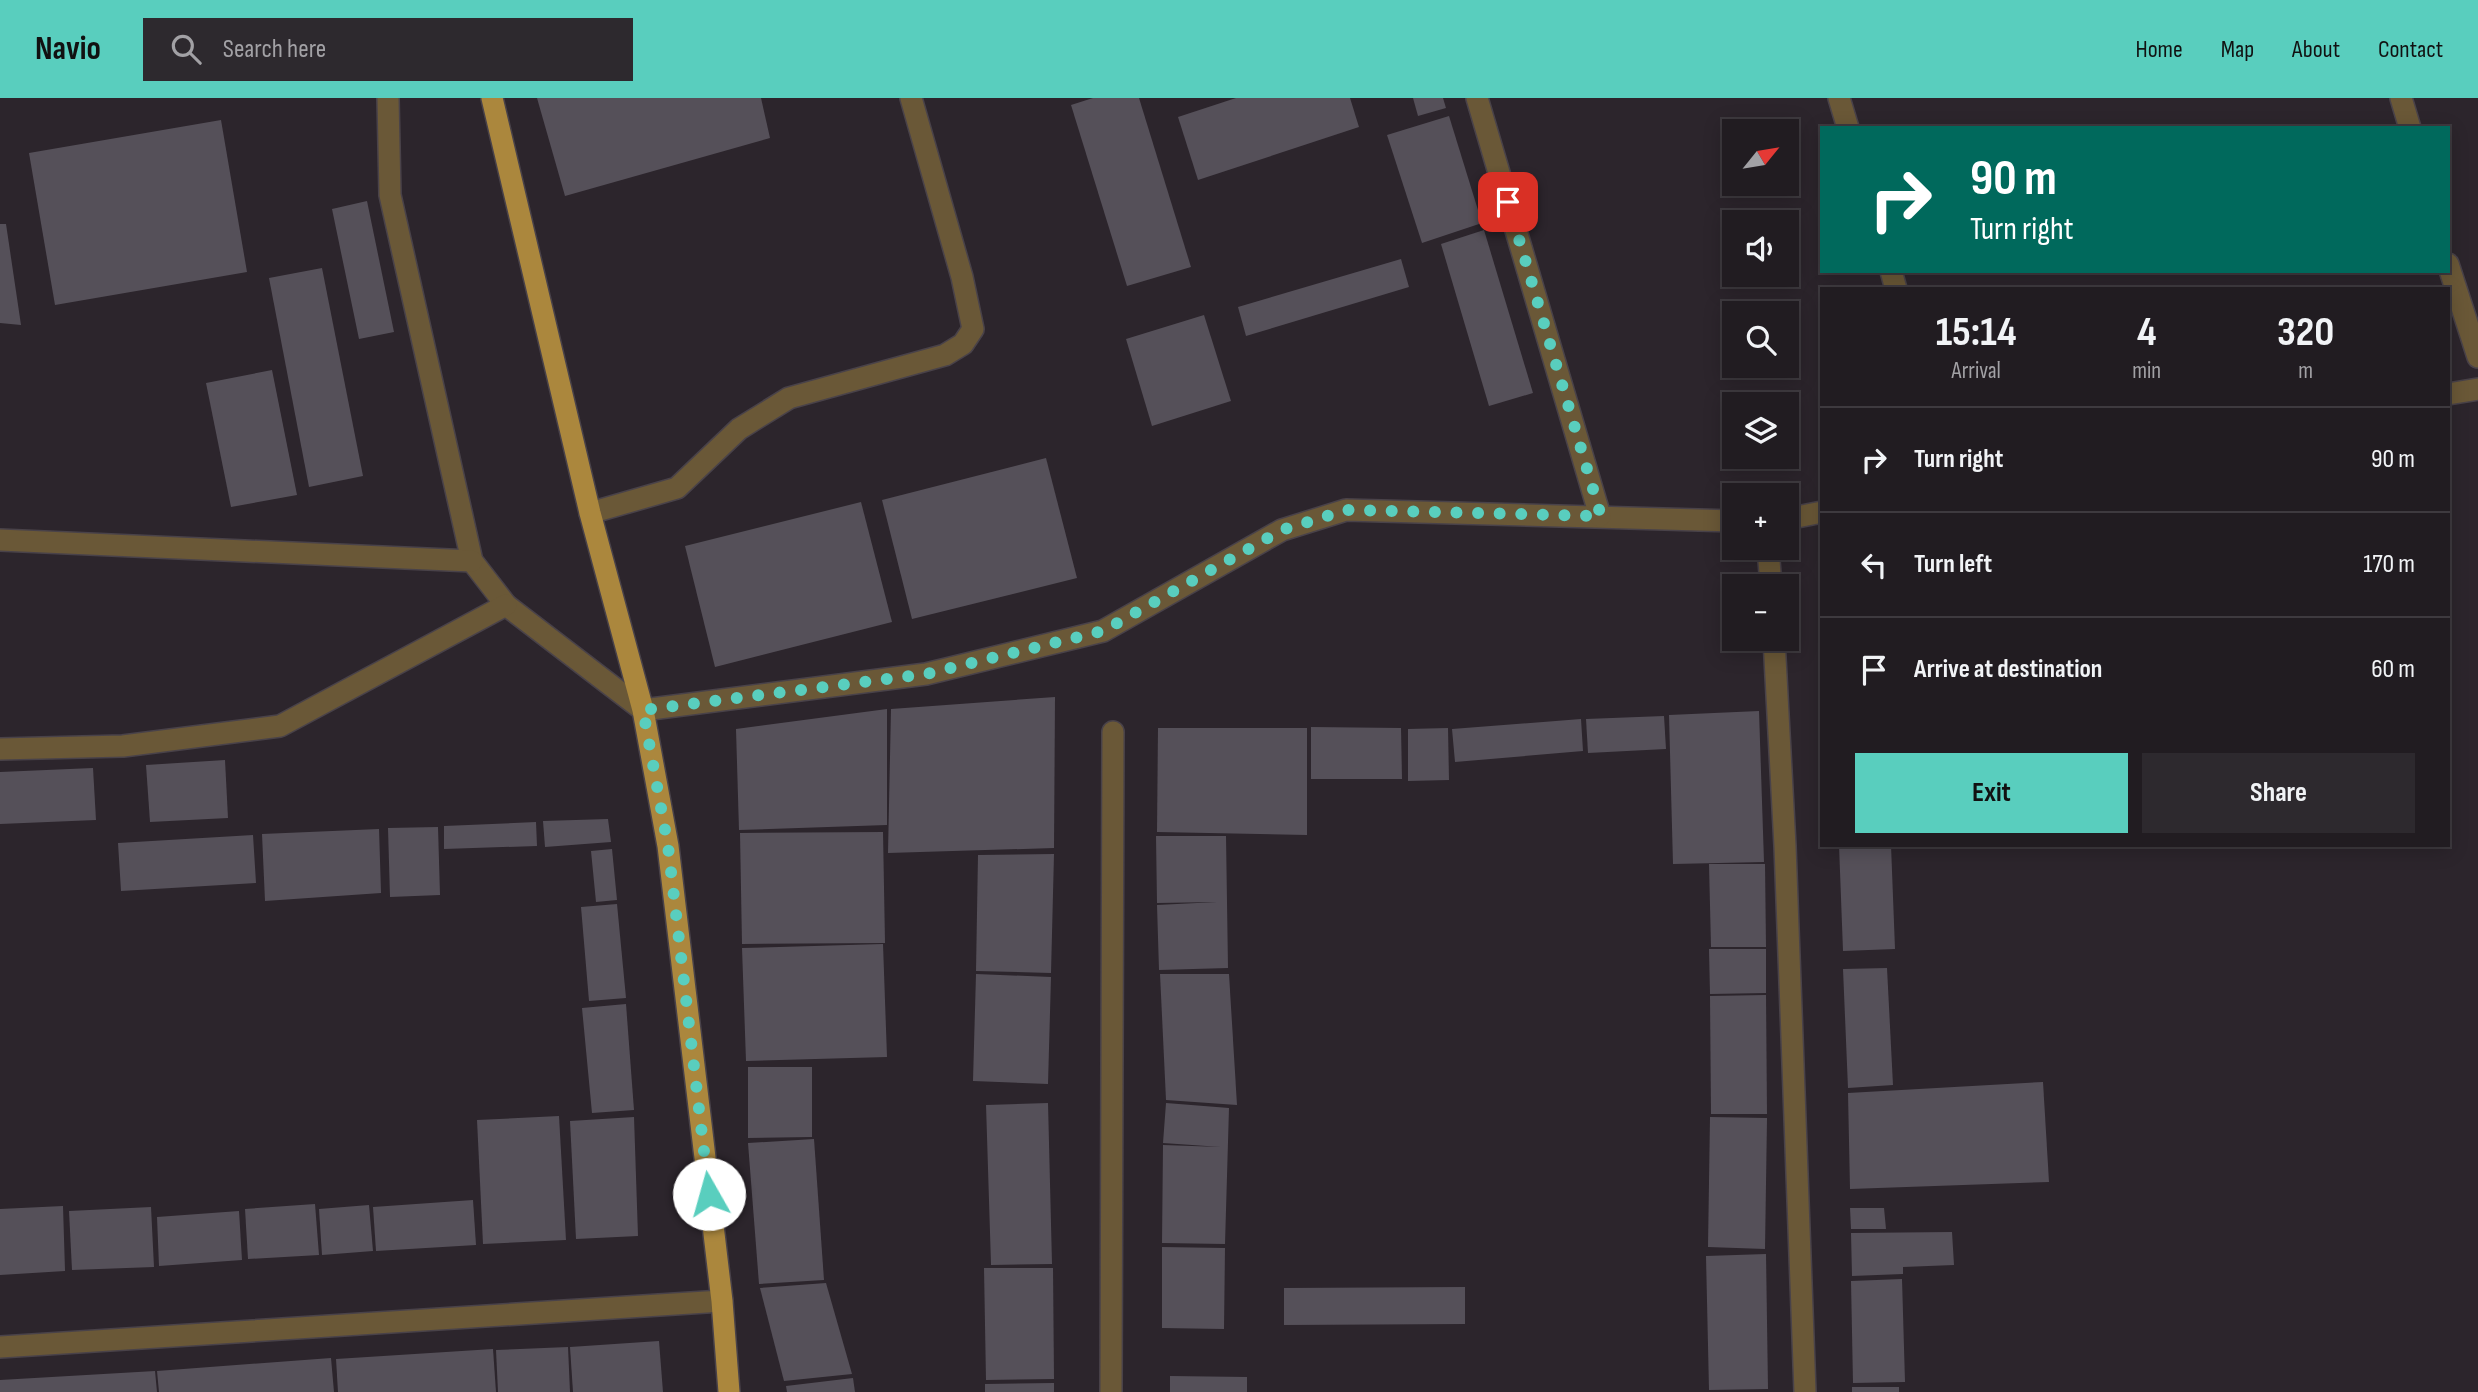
<!DOCTYPE html>
<html lang="en">
<head>
<meta charset="utf-8">
<style>
  body { margin:0; font-family:"Sofia Sans Condensed",sans-serif; background:#2d292e; color:#f1f3f6; height:100vh; display:flex; flex-direction:column; font-size:26px; white-space:nowrap }
  * { box-sizing:border-box; margin:0 }
  p { font-size:23px; color:#a2a1a5 }
  .icon { flex:none; width:38px; height:38px; fill:none; stroke:currentColor; stroke-width:2; stroke-linecap:round; stroke-linejoin:round }
  .map { position:relative; flex:1; overflow:hidden }
  .panel { position:absolute; left:1820px; top:189px; width:630px; height:560px; display:flex; flex-direction:column; background:#211c21; border-radius:0px; box-shadow:0 4px 18px #0003,0 0 0 2px #3e3a3f }
  .panel>* { flex:none }
  .guide { position:absolute; left:1820px; top:28px; width:630px; height:147px; border-radius:0px; box-shadow:0 4px 18px #0003,0 0 0 2px #3e3a3f; background:#00695c; color:#fff; overflow:hidden }
  .needle { width:46px; rotate:60deg }
  .fabs { position:absolute; left:1722px; top:21px; display:grid; gap:14px }
  .fabs a { display:grid; place-items:center; width:77px; height:77px; border-radius:0px; background:#211c21; box-shadow:0 4px 18px #0003,0 0 0 2px #3e3a3f; font-size:35px }
  .pin { position:absolute; display:grid; place-items:center; width:60px; height:60px; color:#fff; margin:-30px; border-radius:14px; box-shadow:0 4px 10px #0006 }
  .me { position:absolute; width:77px; margin:-38px; rotate:353deg; stroke-linejoin:round; filter:drop-shadow(0 0 5px #0008) }
  .turn { display:flex; align-items:center; gap:24px; height:147px; padding:0 35px; font-size:32px }
  .turn .icon { width:91px; height:91px; stroke-width:2.5 }
  .turn b { display:block; font-size:49px; line-height:60px }
  .eta { display:flex; justify-content:space-evenly; align-items:center; height:119px; text-align:center }
  .eta b { font-size:42px; font-weight:700; line-height:49px }
  .action { display:flex; gap:14px; margin-top:auto; padding:14px 35px }
  .action a { flex:1; height:80px; border-radius:0px; background:#59cebe; color:#111; font-size:28px; font-weight:700; line-height:80px; text-align:center }
  .action a+a { background:#2d292e; color:#f1f3f6 }
  ul { padding:0; list-style:none }
  li { display:flex; align-items:center; gap:21px; height:105px; padding:0 35px; border-top:2px solid #3e3a3f }
  li div { flex:1 }
  li b { display:block; font-size:26px }
  li em { font-style:normal }
  header { display:flex; align-items:center; gap:42px; box-sizing:border-box; height:98px; padding:0 35px; background:#59cebe; color:#111 }
  header strong { font-size:33px }
  nav { display:flex; gap:38px; margin-inline-start:auto; font-size:24px }
  .search { width:490px; height:63px; background:#2d292e; display:flex; align-items:center; gap:18px; box-sizing:border-box; padding:0 24px; border-radius:0px; color:#a2a1a5; font-size:26px }
  .map>svg:first-child { display:block }
</style>
</head>
<body>
<header>
<strong>Navio</strong>
<div class="search"><svg class="icon" aria-label="search" viewBox="0 0 24 24"><circle cx="10" cy="10" r="6"/><path d="M15 15l6 6"/></svg>Search here</div>
<nav><a>Home</a><a>Map</a><a>About</a><a>Contact</a></nav>
</header>
<div class="map">
<svg width="2478" height="1294" viewBox="0 0 2478 1294">
  <rect width="100%" height="100%" fill="#2c252c"/>
  <g fill="#555059">
    <polygon points="537,0 761,0 770,40 565,98"/>
    <polygon points="1093,0 1139,0 1191,169 1127,188 1071,7"/>
    <polygon points="1236,0 1350,0 1359,29 1198,82 1178,19"/>
    <polygon points="1413,0 1443,0 1446,10 1418,18"/>
    <polygon points="1449,18 1482,125 1422,145 1387,37"/>
    <polygon points="221,22 247,174 55,207 29,55"/>
    <polygon points="367,103 394,234 359,241 332,111"/>
    <polygon points="0,126 6,126 21,227 0,225"/>
    <polygon points="1484,132 1533,295 1489,308 1441,146"/>
    <polygon points="1401,161 1409,189 1246,238 1238,209"/>
    <polygon points="322,170 363,378 309,389 269,180"/>
    <polygon points="1204,217 1231,303 1152,328 1126,241"/>
    <polygon points="272,272 297,397 231,409 206,285"/>
    <polygon points="1046,360 1077,480 912,521 882,402"/>
    <polygon points="861,404 892,524 715,569 685,448"/>
    <polygon points="1055,599 1054,750 888,755 891,611"/>
    <polygon points="887,611 887,727 739,732 736,631"/>
    <polygon points="1759,613 1764,764 1673,766 1669,617"/>
    <polygon points="1664,618 1666,651 1588,655 1586,621"/>
    <polygon points="1581,621 1583,653 1455,664 1452,631"/>
    <polygon points="1311,629 1401,630 1402,681 1311,681"/>
    <polygon points="1158,630 1307,630 1307,737 1157,734"/>
    <polygon points="1448,630 1449,682 1408,683 1408,631"/>
    <polygon points="225,662 228,720 150,724 146,667"/>
    <polygon points="93,670 96,722 0,726 0,674"/>
    <polygon points="608,721 611,744 545,749 543,723"/>
    <polygon points="536,724 537,748 444,751 444,728"/>
    <polygon points="438,729 440,797 390,799 388,730"/>
    <polygon points="379,731 381,795 265,803 262,736"/>
    <polygon points="883,734 885,845 742,846 740,735"/>
    <polygon points="253,737 256,785 121,793 118,745"/>
    <polygon points="1156,738 1226,738 1228,870 1159,872 1157,807 1217,804 1157,805"/>
    <polygon points="1839,747 1891,747 1895,851 1843,853"/>
    <polygon points="612,751 617,802 596,804 591,753"/>
    <polygon points="1054,756 1051,875 976,873 978,757"/>
    <polygon points="1709,766 1765,766 1766,849 1711,849"/>
    <polygon points="617,806 626,900 589,903 581,809"/>
    <polygon points="883,846 887,959 746,963 742,850"/>
    <polygon points="1709,851 1766,851 1766,895 1710,896"/>
    <polygon points="1887,870 1893,987 1848,990 1843,871"/>
    <polygon points="976,876 1051,879 1048,986 973,983"/>
    <polygon points="1160,876 1229,876 1237,1007 1166,1002"/>
    <polygon points="1766,897 1767,1016 1711,1016 1710,898"/>
    <polygon points="626,906 634,1012 592,1015 582,910"/>
    <polygon points="748,969 812,969 812,1039 748,1040"/>
    <polygon points="2043,984 2049,1084 1850,1091 1848,995"/>
    <polygon points="1048,1005 1052,1166 991,1167 986,1007"/>
    <polygon points="1166,1005 1229,1010 1225,1146 1162,1145 1163,1047 1221,1049 1163,1045"/>
    <polygon points="559,1018 566,1142 483,1146 477,1022"/>
    <polygon points="634,1019 638,1138 576,1141 570,1023"/>
    <polygon points="1710,1019 1767,1020 1765,1151 1708,1149"/>
    <polygon points="814,1041 824,1182 759,1186 748,1045"/>
    <polygon points="473,1102 476,1147 376,1153 373,1109"/>
    <polygon points="315,1106 319,1157 248,1161 245,1111"/>
    <polygon points="369,1107 373,1153 322,1157 319,1111"/>
    <polygon points="63,1108 65,1173 0,1177 0,1111"/>
    <polygon points="151,1109 154,1169 72,1172 69,1113"/>
    <polygon points="1850,1110 1884,1110 1886,1131 1851,1131"/>
    <polygon points="239,1113 242,1162 159,1168 157,1119"/>
    <polygon points="1952,1134 1954,1167 1903,1169 1903,1176 1852,1178 1851,1135"/>
    <polygon points="1162,1149 1225,1150 1224,1231 1162,1230"/>
    <polygon points="1766,1156 1768,1291 1709,1292 1706,1158"/>
    <polygon points="984,1170 1053,1170 1054,1281 986,1282"/>
    <polygon points="1902,1181 1905,1284 1853,1285 1851,1183"/>
    <polygon points="826,1185 852,1276 784,1283 760,1190"/>
    <polygon points="1465,1189 1465,1226 1284,1227 1284,1190"/>
    <polygon points="659,1243 663,1294 573,1294 570,1249"/>
    <polygon points="568,1249 570,1294 498,1294 496,1252"/>
    <polygon points="493,1251 496,1294 338,1294 336,1261"/>
    <polygon points="331,1260 334,1294 159,1294 157,1273"/>
    <polygon points="155,1273 157,1294 0,1294 0,1282"/>
    <polygon points="1170,1278 1247,1279 1247,1294 1170,1294"/>
    <polygon points="853,1280 855,1294 787,1294 786,1288"/>
    <polygon points="1054,1285 1054,1294 985,1294 985,1286"/>
    <rect x="1852" y="1289" width="47" height="5"/>
  </g>
  <g fill="none" stroke-linecap="round" stroke-linejoin="round">
    <defs>
      <g id="minor">
        <polyline points="388,0 390,97 472,463 506,507 643,612 926,576 1103,533 1282,432 1346,412 1734,423"/>
        <polyline points="1477,0 1600,418"/>
        <polyline points="1839,0 1848,30"/>
        <polyline points="2401,0 2410,30"/>
        <polyline points="2448,166 2478,259"/>
        <polyline points="1891,173 1896,191"/>
        <polyline points="2448,296 2478,291"/>
        <polyline points="590,415 677,390 739,331 789,300 945,257 963,246 973,231 962,179 911,0"/>
        <polyline points="1787,421 1822,414"/>
        <polyline points="0,442 472,463"/>
        <polyline points="1768,450 1771,488"/>
        <polyline points="1774,541 1785,748 1805,1294"/>
        <polyline points="0,651 123,648 280,628 506,507"/>
        <polyline points="0,1249 722,1203"/>
        <polyline points="1111,1294 1113,634"/>
      </g>
      <polyline id="major" points="492,0 590,415 643,612 668,748 722,1203 729,1294"/>
    </defs>
    <use href="#minor" stroke="#494249" stroke-width="24"/>
    <use href="#major" stroke="#494249" stroke-width="24"/>
    <use href="#minor" stroke="#6a5837" stroke-width="21"/>
    <use href="#major" stroke="#ab873d" stroke-width="21"/>
  </g>
  <g fill="none" stroke-linecap="round" stroke-linejoin="round">
    <polyline stroke="#59cebe" stroke-width="12" stroke-dasharray="0 21.6" points="709,1096 668,748 643,612 926,576 1103,533 1282,432 1346,412 1601,418 1508,104"/>
  </g>
</svg>
<div class="fabs">
<a><svg class="needle" viewBox="-14 -14 28 28"><path d="M0-13l5 13h-10z" fill="#e53935"/><path d="M0 13l5-13h-10z" fill="#a2a1a5"/></svg></a>
<a><svg class="icon" aria-label="sound" viewBox="0 0 24 24"><path d="M4 9h4l5-4v14l-5-4H4zM17 9q2 3 0 6"/></svg></a>
<a><svg class="icon" aria-label="search" viewBox="0 0 24 24"><circle cx="10" cy="10" r="6"/><path d="M15 15l6 6"/></svg></a>
<a><svg class="icon" aria-label="layers" viewBox="0 0 24 24"><path d="M12 4l9 5-9 5-9-5zM3 14l9 5 9-5"/></svg></a>
<a>+</a>
<a>−</a>
</div>
<div class="pin" style="left:1508px;top:104px;background:#d93025"><svg class="icon" aria-label="arrive" viewBox="0 0 24 24"><path d="M6 21V4h12l-3 4 3 4H6"/></svg></div>
<svg class="me" style="left:709px;top:1096px" viewBox="-20 -20 40 40"><circle r="19" fill="#fff"/><path d="M0-13L10 11 0 6-10 11z" fill="#59cebe"/></svg>
<div class="guide">
<div class="turn"><svg class="icon" aria-label="right" viewBox="0 0 24 24"><path d="M7 20v-9h11M14 6l5 5-5 5"/></svg><div><b>90 m</b>Turn right</div></div>
</div>
<section class="panel">
<div class="eta">
<div><b>15:14</b><p>Arrival</p></div>
<div><b>4</b><p>min</p></div>
<div><b>320</b><p>m</p></div>
</div>
<ul>
<li><svg class="icon" aria-label="right" viewBox="0 0 24 24"><path d="M7 20v-9h11M14 6l5 5-5 5"/></svg><div><b>Turn right</b></div><em>90 m</em></li>
<li><svg class="icon" aria-label="left" viewBox="0 0 24 24"><path d="M17 20v-9H6M10 6l-5 5 5 5"/></svg><div><b>Turn left</b></div><em>170 m</em></li>
<li><svg class="icon" aria-label="arrive" viewBox="0 0 24 24"><path d="M6 21V4h12l-3 4 3 4H6"/></svg><div><b>Arrive at destination</b></div><em>60 m</em></li>
</ul>
<div class="action"><a>Exit</a><a>Share</a></div>
</section>
</div>
</body>
</html>
